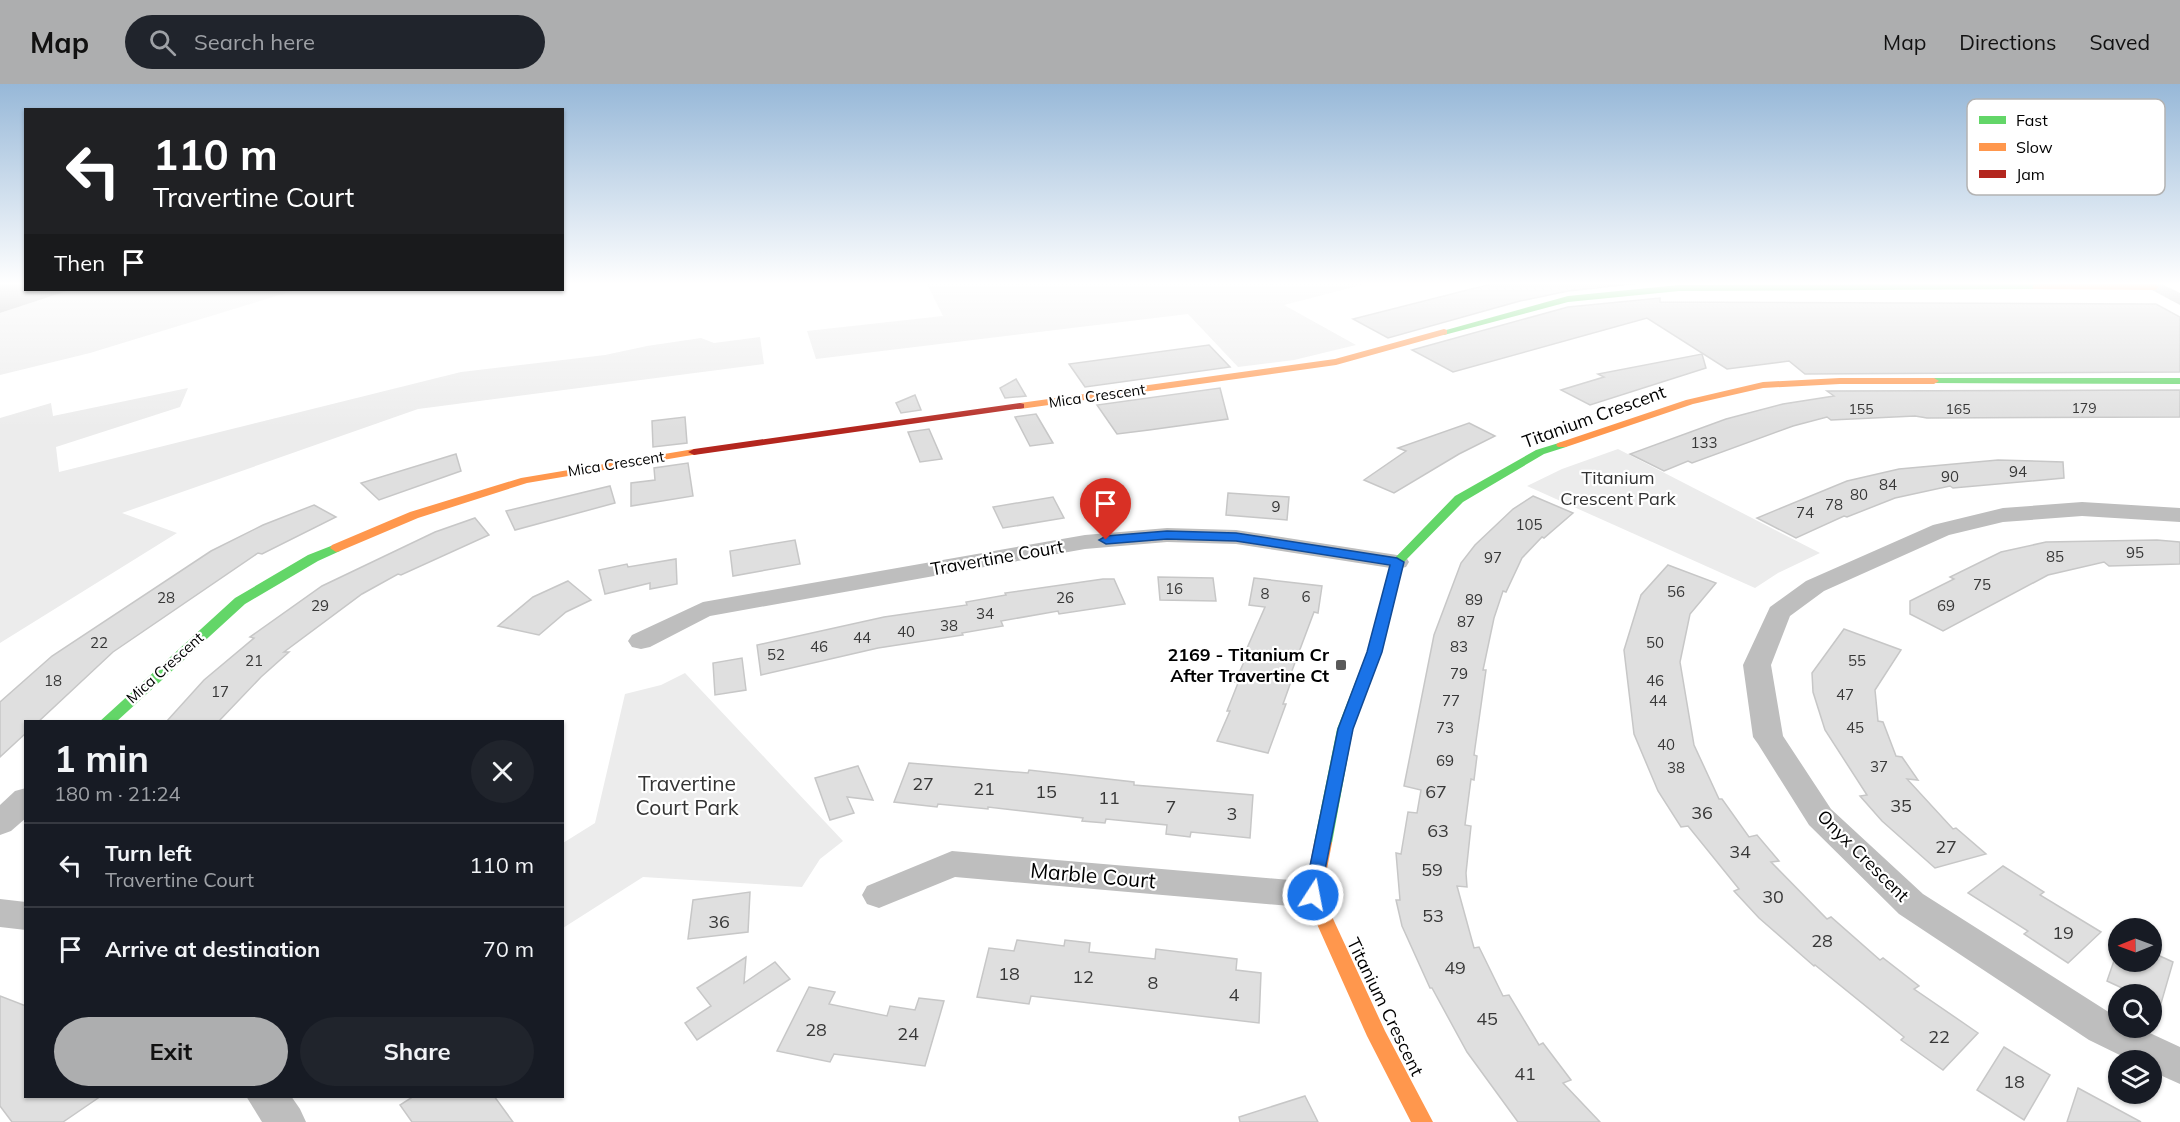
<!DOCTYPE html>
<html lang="en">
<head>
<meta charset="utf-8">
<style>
  body { margin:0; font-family:Mulish,sans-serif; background:#20242c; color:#f1f3f6; height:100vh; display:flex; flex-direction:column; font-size:22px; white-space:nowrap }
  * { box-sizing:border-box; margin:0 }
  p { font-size:20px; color:#9ea1a6 }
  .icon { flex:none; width:33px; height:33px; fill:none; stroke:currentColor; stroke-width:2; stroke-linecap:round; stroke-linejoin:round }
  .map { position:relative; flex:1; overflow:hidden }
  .drawer { position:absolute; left:24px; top:636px; width:540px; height:378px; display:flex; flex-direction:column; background:#171b24; border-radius:0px; box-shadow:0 2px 4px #0004 }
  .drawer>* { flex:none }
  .banner { position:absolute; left:24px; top:24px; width:540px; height:183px; border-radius:0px; box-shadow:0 2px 4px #0004; background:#202124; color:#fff; overflow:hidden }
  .needle { width:39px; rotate:269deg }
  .tools { position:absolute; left:2108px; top:834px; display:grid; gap:12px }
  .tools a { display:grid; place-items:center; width:54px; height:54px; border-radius:50%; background:#171b24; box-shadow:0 2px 4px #0004; font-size:30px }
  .pin { position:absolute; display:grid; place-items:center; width:51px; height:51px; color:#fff; margin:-62px -26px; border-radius:50% 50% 50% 0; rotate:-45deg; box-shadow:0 0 6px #0007 }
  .pin .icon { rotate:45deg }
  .me { position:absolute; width:66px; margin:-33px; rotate:11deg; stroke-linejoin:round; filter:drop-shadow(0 0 4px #0008) }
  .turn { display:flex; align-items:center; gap:21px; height:126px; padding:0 30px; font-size:27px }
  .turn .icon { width:78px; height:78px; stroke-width:2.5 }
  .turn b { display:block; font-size:42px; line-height:51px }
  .then { display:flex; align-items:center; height:57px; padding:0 30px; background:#0003; gap:12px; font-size:22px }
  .round { display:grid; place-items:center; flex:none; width:63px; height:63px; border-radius:32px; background:#20242c }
  .overview { display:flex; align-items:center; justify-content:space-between; height:102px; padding:0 30px }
  h1 { font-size:36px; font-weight:700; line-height:45px }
  .button { display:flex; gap:12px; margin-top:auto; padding:12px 30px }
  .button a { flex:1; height:69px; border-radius:36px; background:#adaeaf; color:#111; font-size:24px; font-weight:700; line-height:69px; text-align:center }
  .button a+a { background:#20242c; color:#f1f3f6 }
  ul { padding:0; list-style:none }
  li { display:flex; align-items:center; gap:18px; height:84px; padding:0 30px; border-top:2px solid #363941 }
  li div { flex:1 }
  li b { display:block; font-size:22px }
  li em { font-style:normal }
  header { display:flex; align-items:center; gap:36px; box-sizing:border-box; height:84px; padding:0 30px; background:#adaeaf; color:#111 }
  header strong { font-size:28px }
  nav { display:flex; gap:33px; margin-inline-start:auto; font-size:21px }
  .search { width:420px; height:54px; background:#20242c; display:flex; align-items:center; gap:15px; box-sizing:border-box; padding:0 21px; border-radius:33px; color:#9ea1a6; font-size:22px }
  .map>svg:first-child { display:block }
</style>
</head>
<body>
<header>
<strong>Map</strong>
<div class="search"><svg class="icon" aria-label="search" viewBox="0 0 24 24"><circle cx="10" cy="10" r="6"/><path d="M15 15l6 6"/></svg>Search here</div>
<nav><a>Map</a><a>Directions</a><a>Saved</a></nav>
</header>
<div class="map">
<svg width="2180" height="1038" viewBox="0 0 2180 1038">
  <rect width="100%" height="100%" fill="#fff"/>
  <g fill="#ececec">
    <polygon points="926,198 1373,198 1284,221 1356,261 1294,276 1238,283 1188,230 816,275 807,247 943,232"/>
    <polygon points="70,206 296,206 90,269 0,291 0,229"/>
    <polygon points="760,253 764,280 418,325 122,429 177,449 0,559 0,334 51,319 53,332 188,304 180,323 56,363 59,388 461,288 605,271 647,262 701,254 714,259"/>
    <polygon points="1618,365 1820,469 1778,489 1755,504 1527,402 1562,385"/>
    <polygon points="685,589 843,757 820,775 802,803 643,793 563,844 563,759 595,739 625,610 661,601"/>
  </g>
  <polygon fill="#bfbfbf" points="0,198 25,198 26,206 70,206 0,229"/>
  <g fill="#dfdfdf" stroke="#c7c7c7" stroke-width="1.5">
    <polygon points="1499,198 1649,198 1568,207 1520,217 1388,254 1353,235"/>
    <polygon points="1660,214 1660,218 2156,220 2180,233 2180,288 1805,290 1789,277 1727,285 1647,234 1453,288 1412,266 1568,223"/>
    <polygon points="1209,261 1230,283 1085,303 1069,280"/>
    <polygon points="1702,270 1706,284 1590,321 1561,306 1604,293 1598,290"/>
    <polygon points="1016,295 1026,312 1005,314 1000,304"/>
    <polygon points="1220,304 1228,335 1149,346 1117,350 1097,321"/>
    <polygon points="2180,306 2180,333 1927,334 1915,332 1831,336 1827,333 1793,342 1692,379 1688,377 1664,387 1630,370 1726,335 1783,320 1834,312 1827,307"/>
    <polygon points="915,311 921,326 901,329 896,319"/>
    <polygon points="1036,330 1053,359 1030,362 1015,333"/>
    <polygon points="685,333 687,359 653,363 652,337"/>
    <polygon points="1469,339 1495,352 1459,370 1394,409 1364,396 1406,367 1398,364"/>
    <polygon points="929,345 942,375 920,378 908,348"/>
    <polygon points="456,370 461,387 379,416 361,399"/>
    <polygon points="1998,376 2063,378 2064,394 1953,404 1950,402 1895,414 1847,433 1844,432 1796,454 1757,434 1847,397 1899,385"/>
    <polygon points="688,379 693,412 631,422 631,399 655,396 654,384"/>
    <polygon points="610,402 615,419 515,446 506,427"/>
    <polygon points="1228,409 1289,413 1287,436 1226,431"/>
    <polygon points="1533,412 1573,429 1544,454 1542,453 1522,474 1506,508 1503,507 1494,534 1483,586 1486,586 1474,671 1477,672 1474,696 1471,695 1465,741 1471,742 1466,789 1467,803 1457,802 1474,864 1479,863 1503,912 1509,911 1539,961 1543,959 1571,996 1563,999 1600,1038 1518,1038 1467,968 1432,904 1430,904 1402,842 1396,816 1400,816 1396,769 1401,770 1408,728 1417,729 1421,706 1404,702 1434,551 1461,479 1475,461 1513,425"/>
    <polygon points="1053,413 1064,434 1003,444 993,423"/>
    <polygon points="314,421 336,433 262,470 258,469 113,568 38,638 26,638 26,649 0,673 0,618 52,572 211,467 263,441"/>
    <polygon points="475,434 489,451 401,491 398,490 362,510 284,568 289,568 261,593 218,638 166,638 204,596 254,554 250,553 322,502 435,448"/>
    <polygon points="795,456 800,480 733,492 730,467"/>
    <polygon points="2157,456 2180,458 2180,480 2109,482 2104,478 2048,491 1943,547 1910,530 1910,517 1954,495 1950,493 2001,468 2046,458"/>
    <polygon points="676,475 677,500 650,505 650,499 605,510 599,486 627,480 628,483"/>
    <polygon points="1668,481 1716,499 1690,530 1680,578 1694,661 1719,715 1722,715 1749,753 1757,751 1779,777 1771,778 1827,835 1831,833 1880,876 1883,874 1919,902 1914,905 1978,949 1943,986 1901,956 1904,953 1815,881 1814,882 1759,834 1734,807 1739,805 1688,742 1681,743 1658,707 1634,650 1624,566 1641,511"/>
    <polygon points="1158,493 1213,494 1216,517 1160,516"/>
    <polygon points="1254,494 1322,502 1318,529 1314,528 1290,592 1293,592 1283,620 1286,620 1268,669 1217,657 1230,627 1227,627 1238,599 1235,598 1247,571 1244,571 1265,523 1249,521"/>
    <polygon points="1103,495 1114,495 1125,520 1059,530 1058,527 1001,537 1003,542 962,549 963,551 878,564 761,591 757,561 884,533 967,521 966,518 1006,511 1005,509"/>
    <polygon points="568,497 591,516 566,528 539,551 498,542 533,513"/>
    <polygon points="1844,545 1901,566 1875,606 1878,637 1883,638 1896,672 1902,673 1918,696 1907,695 1953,745 1956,744 1986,770 1935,784 1882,737 1860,712 1867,711 1825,646 1813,608 1812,589"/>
    <polygon points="742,574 746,606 715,611 713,579"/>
    <polygon points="909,679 1028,689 1029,686 1134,698 1134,701 1253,711 1250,754 1191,748 1190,753 1166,750 1167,741 1106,735 1105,739 1082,737 1083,734 988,723 988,725 938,720 937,723 894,718"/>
    <polygon points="858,682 873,716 847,713 854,729 830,736 815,694"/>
    <polygon points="2003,782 2044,808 2040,811 2101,848 2068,879 2024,850 2028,847 1968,809"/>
    <polygon points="750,808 748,848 688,855 693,816"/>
    <polygon points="1017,856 1064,862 1065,856 1090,859 1089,868 1155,875 1156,865 1237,875 1236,886 1261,889 1259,939 1031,912 1029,920 977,913 989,864 1014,867"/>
    <polygon points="2118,865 2118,878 2151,878 2151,868 2173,878 2160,923 2151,918 2151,910 2135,910 2107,897"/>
    <polygon points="746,873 744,899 775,878 790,895 697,956 685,939 711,922 697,904"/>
    <polygon points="809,903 835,908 829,920 887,932 890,922 915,926 919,914 944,917 925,982 834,970 830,978 777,967"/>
    <polygon points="0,912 26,922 26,1012 101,1012 63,1038 12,1038 0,1022"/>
    <polygon points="2004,963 2050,991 2024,1036 1977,1006"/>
    <polygon points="2078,1004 2141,1038 2067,1038"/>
    <polygon points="414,1012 494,1012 513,1038 412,1038 400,1021"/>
    <polygon points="1305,1012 1318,1038 1240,1038 1239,1033"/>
  </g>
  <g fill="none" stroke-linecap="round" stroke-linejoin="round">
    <g fill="#bebebe" fill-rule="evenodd">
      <polygon points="2137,198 2158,198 2180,209 2180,221"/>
      <polygon points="2082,418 2180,424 2180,438 2082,432 2003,438 1949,451 1824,507 1790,532 1771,581 1783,652 1831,725 1923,810 2118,934 2118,944 2139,944 2180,963 2180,1000 2151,987 2151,976 2130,976 2089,956 1899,830 1809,741 1758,660 1753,653 1743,581 1770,523 1806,497 1933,441 2003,424"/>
      <polygon points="1167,444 1236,446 1397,471 1406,473 1409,478 1406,483 1397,485 1236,460 1167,458 1085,465 710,532 650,563 641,565 632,563 628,557 632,551 703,518 1085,451"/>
      <polygon points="26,704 26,734 11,747 0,751 0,721 15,707"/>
      <polygon points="952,767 1313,798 1325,802 1330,811 1325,820 1313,824 955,793 879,824 867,820 862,811 867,802"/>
      <polygon points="0,815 26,818 26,846 0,843"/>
      <polygon points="246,1012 291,1012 300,1025 306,1038 262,1038"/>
    </g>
    <g fill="#63d668" fill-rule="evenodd">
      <polygon points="2036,200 2039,201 2039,205 1679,207 1568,218 1444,251 1439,248 1568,212 1679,201"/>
      <polygon points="1934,294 2180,294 2180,300 1930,299 1929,297"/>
      <polygon points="1562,358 1568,361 1566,363 1544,370 1463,418 1403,479 1381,568 1353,645 1332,759 1329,764 1323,765 1317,764 1314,759 1337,645 1367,568 1391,478 1455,412 1536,366"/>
      <polygon points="336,460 340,461 342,464 340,467 318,477 245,520 116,638 99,638 235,514 308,471"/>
    </g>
    <g fill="#ff974d" fill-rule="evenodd">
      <polygon points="2036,200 2155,200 2159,203 2155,206 2033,205 2033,201"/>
      <polygon points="1444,245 1447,246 1447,250 1336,281 1020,325 1015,322 1020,319 1335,275"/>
      <polygon points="1840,294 1934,294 1939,297 1934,300 1840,300 1763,304 1693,320 1566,363 1558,363 1556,361 1558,359 1686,316 1763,298"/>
      <polygon points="694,365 698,366 698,370 527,399 418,434 340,467 336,468 330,464 332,461 410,428 521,394"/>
      <polygon points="1323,753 1329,754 1332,759 1322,811 1385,947 1433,1038 1411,1038 1367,952 1304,811 1314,759 1317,754"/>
    </g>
    <polygon fill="#b3261e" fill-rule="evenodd" points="1020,319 1024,320 1024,324 694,371 688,368 694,365"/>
  </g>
  <linearGradient id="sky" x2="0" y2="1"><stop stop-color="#97b8d8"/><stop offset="0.58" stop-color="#fff"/><stop offset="1" stop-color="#fff" stop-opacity="0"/></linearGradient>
  <rect width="2180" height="344" fill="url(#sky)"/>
  <polygon fill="#1a73e8" stroke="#114b97" stroke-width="1.5" points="1167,447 1236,449 1397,474 1404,478 1382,568 1353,645 1319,816 1313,818 1307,816 1304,811 1338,645 1367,568 1390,481 1236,457 1167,455 1106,460 1099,456 1106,452"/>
  <rect fill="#595959" stroke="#fff" stroke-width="2" x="1335" y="575" width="12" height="12" rx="3"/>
  <g text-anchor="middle" stroke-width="4.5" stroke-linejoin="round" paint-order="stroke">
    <g font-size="14" fill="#383838">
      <text x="2084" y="329">179</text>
      <text x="1861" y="330">155</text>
      <text x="1958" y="330">165</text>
    </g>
    <g font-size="15" fill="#000" stroke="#fff">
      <text transform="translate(1097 312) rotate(-8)" y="5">Mica Crescent</text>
      <text transform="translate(616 380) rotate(-9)" y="5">Mica Crescent</text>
      <text transform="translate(165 584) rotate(-42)" y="5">Mica Crescent</text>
    </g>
    <g font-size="15" fill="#383838">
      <text x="1704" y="364">133</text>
      <text x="2018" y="393">94</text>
      <text x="1950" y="398">90</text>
      <text x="1888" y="406">84</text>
      <text x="1859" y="416">80</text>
      <text x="1834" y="426">78</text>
      <text x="1276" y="428">9</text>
      <text x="1805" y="434">74</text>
      <text x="1529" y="446">105</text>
      <text x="2135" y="474">95</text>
      <text x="2055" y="478">85</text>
      <text x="1493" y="479">97</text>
      <text x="1982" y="506">75</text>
      <text x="1174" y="510">16</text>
      <text x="1676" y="513">56</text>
      <text x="1265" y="515">8</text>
      <text x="1306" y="518">6</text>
      <text x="166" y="519">28</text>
      <text x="1065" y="519">26</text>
      <text x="1474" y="521">89</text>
      <text x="320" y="527">29</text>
      <text x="1946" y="527">69</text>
      <text x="985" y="535">34</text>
      <text x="1466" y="543">87</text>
      <text x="949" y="547">38</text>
      <text x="906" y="553">40</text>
      <text x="862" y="559">44</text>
      <text x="99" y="564">22</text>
      <text x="1655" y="564">50</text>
      <text x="819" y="568">46</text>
      <text x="1459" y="568">83</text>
      <text x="776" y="576">52</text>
      <text x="254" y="582">21</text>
      <text x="1857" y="582">55</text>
      <text x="1459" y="595">79</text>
      <text x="53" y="602">18</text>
      <text x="1655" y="602">46</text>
      <text x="220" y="613">17</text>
      <text x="1845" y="616">47</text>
      <text x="1451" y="622">77</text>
      <text x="1658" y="622">44</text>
      <text x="1445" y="649">73</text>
      <text x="1855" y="649">45</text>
      <text x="1666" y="666">40</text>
      <text x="1445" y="682">69</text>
      <text x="1879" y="688">37</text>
      <text x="1676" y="689">38</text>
    </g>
    <g font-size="18" fill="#000" stroke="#fff">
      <text transform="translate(1594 333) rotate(-20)" y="6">Titanium Crescent</text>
      <text transform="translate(997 474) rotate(-10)" y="6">Travertine Court</text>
      <text transform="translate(1863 772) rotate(45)" y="6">Onyx Crescent</text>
      <text transform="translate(1385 923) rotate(64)" y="6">Titanium Crescent</text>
    </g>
    <g font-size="18" fill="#333" stroke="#fff">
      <text x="1618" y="400">Titanium<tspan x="1618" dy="21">Crescent Park</tspan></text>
    </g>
    <g font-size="18" font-weight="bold" fill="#000" stroke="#fff" text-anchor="end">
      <text x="1329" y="577">2169 - Titanium Cr<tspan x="1329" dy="21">After Travertine Ct</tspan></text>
    </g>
    <g font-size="18" fill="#383838">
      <text x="923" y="706">27</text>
      <text x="984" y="711">21</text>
      <text x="1046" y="714">15</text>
      <text x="1436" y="714">67</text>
      <text x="1109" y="720">11</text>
      <text x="1901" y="728">35</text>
      <text x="1171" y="729">7</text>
      <text x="1702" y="735">36</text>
      <text x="1232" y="736">3</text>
      <text x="1438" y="753">63</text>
      <text x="1946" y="769">27</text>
      <text x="1740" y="774">34</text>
      <text x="1432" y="792">59</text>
      <text x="1773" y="819">30</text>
      <text x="1433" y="838">53</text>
      <text x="719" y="844">36</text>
      <text x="2063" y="855">19</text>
      <text x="1822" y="863">28</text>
      <text x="1455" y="890">49</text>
      <text x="1009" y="896">18</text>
      <text x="1083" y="899">12</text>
      <text x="1153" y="905">8</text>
      <text x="1234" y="917">4</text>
      <text x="1487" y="941">45</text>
      <text x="816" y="952">28</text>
      <text x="908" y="956">24</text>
      <text x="1939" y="959">22</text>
      <text x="1525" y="996">41</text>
      <text x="2014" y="1004">18</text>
    </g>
    <g font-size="21" fill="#333" stroke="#fff">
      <text x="687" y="707">Travertine<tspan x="687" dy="24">Court Park</tspan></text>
    </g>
    <g font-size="21" fill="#000" stroke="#fff">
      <text transform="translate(1093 792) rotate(5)" y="7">Marble Court</text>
    </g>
  </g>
  <rect x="1967" y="15" width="198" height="96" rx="9" fill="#fff" stroke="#b2b2b2" stroke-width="1.5"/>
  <rect x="1979" y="32" width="27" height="8" fill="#63d668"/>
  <rect x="1979" y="59" width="27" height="8" fill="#ff974d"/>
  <rect x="1979" y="86" width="27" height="8" fill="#b3261e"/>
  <g font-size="16" fill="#000">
    <text x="2016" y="42">Fast</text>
    <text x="2016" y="69">Slow</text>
    <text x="2016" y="96">Jam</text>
  </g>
</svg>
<div class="tools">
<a><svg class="needle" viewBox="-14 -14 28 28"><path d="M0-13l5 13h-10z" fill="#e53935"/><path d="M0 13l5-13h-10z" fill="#9ea1a6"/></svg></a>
<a><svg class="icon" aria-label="search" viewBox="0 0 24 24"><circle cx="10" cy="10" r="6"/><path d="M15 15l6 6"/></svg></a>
<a><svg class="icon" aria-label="layers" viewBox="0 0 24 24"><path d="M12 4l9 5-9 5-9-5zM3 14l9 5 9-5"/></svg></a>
</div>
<div class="pin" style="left:1106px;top:456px;background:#d93025"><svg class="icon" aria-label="arrive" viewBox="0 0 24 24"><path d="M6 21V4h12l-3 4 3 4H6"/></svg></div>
<svg class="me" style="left:1313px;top:811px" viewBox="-20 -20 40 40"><circle r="17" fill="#1a73e8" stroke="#fff" stroke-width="3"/><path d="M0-11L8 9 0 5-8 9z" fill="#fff"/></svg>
<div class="banner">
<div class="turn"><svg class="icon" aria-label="left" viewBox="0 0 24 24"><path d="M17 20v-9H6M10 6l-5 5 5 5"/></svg><div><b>110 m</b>Travertine Court</div></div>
<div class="then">Then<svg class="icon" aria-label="arrive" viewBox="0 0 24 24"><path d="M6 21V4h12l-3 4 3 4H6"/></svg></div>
</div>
<section class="drawer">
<div class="overview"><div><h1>1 min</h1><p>180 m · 21:24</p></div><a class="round"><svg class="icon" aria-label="close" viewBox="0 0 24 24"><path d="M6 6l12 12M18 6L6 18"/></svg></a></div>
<ul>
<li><svg class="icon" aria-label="left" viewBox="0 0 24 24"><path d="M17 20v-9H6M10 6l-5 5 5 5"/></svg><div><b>Turn left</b><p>Travertine Court</p></div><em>110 m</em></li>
<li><svg class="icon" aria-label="arrive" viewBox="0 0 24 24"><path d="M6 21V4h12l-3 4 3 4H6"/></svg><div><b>Arrive at destination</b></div><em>70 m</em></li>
</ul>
<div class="button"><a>Exit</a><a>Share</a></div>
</section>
</div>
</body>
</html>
